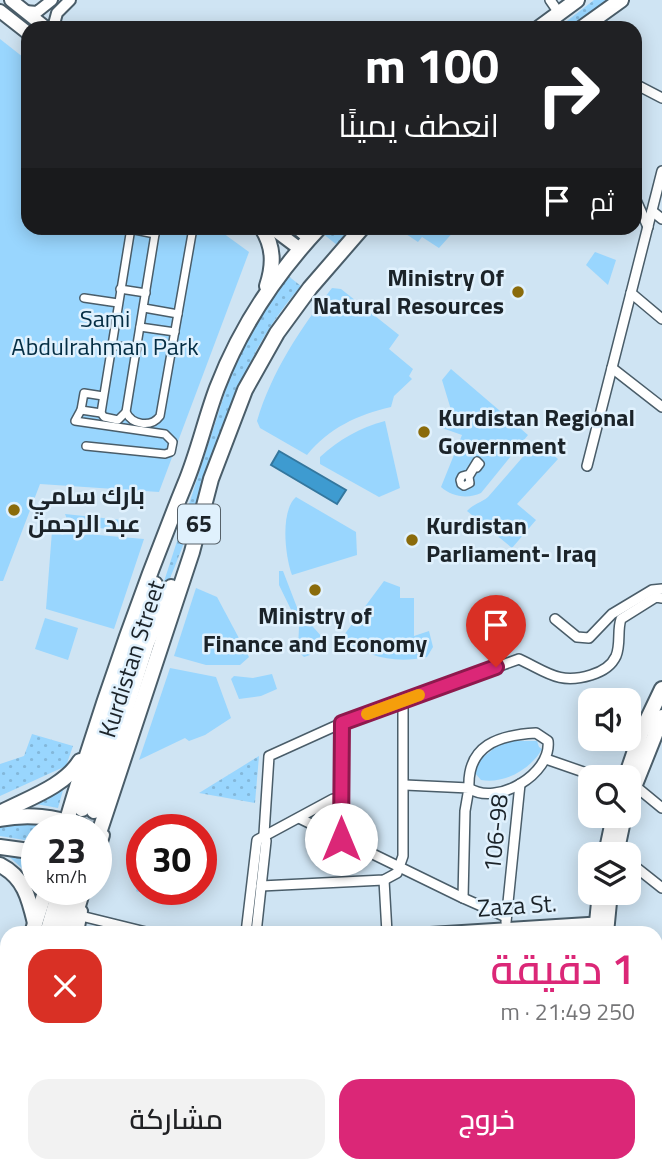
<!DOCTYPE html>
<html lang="ar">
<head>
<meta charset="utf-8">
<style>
  body { margin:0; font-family:"Titillium Web",Cairo,sans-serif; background:#f2f2f2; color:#202124; direction:rtl; height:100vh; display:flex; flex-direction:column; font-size:26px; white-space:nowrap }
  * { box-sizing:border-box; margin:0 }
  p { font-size:23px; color:#757577 }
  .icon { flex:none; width:38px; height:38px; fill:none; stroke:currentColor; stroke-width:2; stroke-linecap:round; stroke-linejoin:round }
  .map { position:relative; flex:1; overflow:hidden; direction:ltr }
  .drawer { position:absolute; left:0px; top:926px; width:663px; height:247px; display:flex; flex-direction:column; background:#fff; border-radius:21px 21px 0 0; box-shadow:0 4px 18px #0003; direction:rtl }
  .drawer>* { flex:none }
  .banner { position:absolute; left:21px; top:21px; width:621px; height:214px; border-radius:21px; box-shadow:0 4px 18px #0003; direction:rtl; background:#202124; color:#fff; overflow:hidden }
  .fabs { position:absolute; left:578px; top:688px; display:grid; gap:14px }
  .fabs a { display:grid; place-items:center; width:63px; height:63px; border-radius:14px; background:#fff; box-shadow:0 4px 18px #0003; font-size:35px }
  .speed { position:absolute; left:21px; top:814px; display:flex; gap:14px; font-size:35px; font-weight:700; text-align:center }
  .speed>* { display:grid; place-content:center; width:91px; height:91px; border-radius:50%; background:#fff; box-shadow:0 4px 18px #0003; line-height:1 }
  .speed small { font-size:18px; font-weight:400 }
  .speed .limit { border:10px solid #d22; background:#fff; color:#111 }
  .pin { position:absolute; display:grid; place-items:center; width:60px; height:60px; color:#fff; margin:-72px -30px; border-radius:50% 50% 50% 0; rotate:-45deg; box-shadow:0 0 7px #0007 }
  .pin .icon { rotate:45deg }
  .me { position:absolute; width:77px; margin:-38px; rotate:0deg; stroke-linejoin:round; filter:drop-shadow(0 0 5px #0008) }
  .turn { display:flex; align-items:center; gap:24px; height:147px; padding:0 28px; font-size:32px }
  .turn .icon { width:91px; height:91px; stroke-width:2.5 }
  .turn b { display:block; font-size:49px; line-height:60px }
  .then { display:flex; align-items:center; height:66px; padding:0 28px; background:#0003; gap:14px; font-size:26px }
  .round { display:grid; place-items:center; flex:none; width:74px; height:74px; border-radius:21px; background:#f2f2f2 }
  .headline { display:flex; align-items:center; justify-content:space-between; height:119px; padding:0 28px }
  h1 { font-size:42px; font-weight:600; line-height:52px; color:#db2777 }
  .cta { display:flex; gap:14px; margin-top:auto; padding:14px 28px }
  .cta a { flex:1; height:80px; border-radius:21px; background:#db2777; color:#fff; font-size:28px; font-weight:600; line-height:80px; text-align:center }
  .cta a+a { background:#f2f2f2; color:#202124 }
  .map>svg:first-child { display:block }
</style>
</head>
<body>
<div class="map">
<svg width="662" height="1171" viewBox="0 0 662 1171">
  <defs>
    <pattern id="grass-dots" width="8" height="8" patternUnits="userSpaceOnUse" patternTransform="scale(1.75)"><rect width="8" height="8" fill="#99d6fe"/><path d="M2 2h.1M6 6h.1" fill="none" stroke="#83b7da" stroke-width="1.8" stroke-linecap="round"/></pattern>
  </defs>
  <rect width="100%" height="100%" fill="#cfe4f3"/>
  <g fill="url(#grass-dots)">
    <polygon points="594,0 611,0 571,28 558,28"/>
    <polygon points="327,228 336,228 346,236 337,245 322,233"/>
    <path d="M287,275L301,286C233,364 216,454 182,548C172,575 160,601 149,628L230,377L249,337Z"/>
    <polygon points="32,734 73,746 66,766 0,796 0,764 24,756"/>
    <polygon points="259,756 255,803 199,793"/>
    <polygon points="65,783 58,808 25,802"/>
    <polygon points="0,822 51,822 54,827 53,829 37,830 37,842 0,836"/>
    <polygon points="5,853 35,856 33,878"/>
    <polygon points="142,869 142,889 172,889 172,901 136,891"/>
  </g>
  <g fill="#99d6fe">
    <polygon points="0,39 28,61 28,228 216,228 249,252 159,492 40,484 3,581 0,581"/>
    <polygon points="397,228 454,228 456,229 439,248 422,237 418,242"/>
    <polygon points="595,252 616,260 608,285 586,265"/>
    <path d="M332,288L341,289L399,335L389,349L413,369L409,376L412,379L394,396L391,407C357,415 329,428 307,455L260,428L257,421C272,371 300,329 332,288Z"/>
    <path d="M451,369L528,435L481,493C468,499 452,497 441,487L462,435L442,428L444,420L455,423L458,417L452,413L442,380Z"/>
    <path d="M385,421L400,488L379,497L320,464V457C340,439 359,428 385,421Z"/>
    <path d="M538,442L558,459L517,504L536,520L512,548L467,511C473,504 481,503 488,497L534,444Z"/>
    <path d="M296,497L356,532L357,555L292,575C285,556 280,511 296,497Z"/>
    <polygon points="65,514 122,520 121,531 64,523 67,519"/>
    <polygon points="52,531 144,539 114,629 46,609"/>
    <polygon points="279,571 283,571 298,610 322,637 310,655 304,657 298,651 299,626 279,585"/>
    <path d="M384,581L400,587V598H414V636L429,631L433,647L427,657C395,664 368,657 341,639Z"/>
    <polygon points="196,588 217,597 249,657 240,665 206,665 174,656"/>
    <polygon points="45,618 78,628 68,660 35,649"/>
    <polygon points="170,668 216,677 231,718 205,735 189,741 185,738 139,760"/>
    <polygon points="272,674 277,689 261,696 239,699 231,679 234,676 253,678"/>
    <path d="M513,741H537L539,747L542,749C531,769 505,784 481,780L475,773C476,753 490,758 495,745Z"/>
  </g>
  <polygon fill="#3e9bd0" stroke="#34779e" stroke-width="2" points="279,451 346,490 337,504 271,465"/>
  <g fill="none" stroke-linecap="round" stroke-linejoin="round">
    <polyline stroke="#abbdcb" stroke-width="14" stroke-dasharray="14 7" stroke-linecap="butt" points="89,830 94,811"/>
    <defs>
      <g id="pedestrian">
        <polyline points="130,229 155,234"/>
        <polyline points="120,289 146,293"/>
        <polyline points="84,298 118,303"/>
        <polyline points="144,308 178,314"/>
        <polyline points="140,327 175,332"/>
        <polyline points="111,345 137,349"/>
        <polyline points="81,410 101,413 104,417 118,420 126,412 156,228"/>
        <path d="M126,412C132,425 151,428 160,416L193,228"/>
        <polyline points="101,413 131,228"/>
        <polyline points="86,446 165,454 171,452 173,442 165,434 75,421 81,410 84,393 103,396"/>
        <polygon points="477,461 480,464 477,468 475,467 469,477 470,483 464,486 461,484 460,480 462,476 469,474"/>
      </g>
      <g id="minor">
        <polyline points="550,0 559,13"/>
        <polyline points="635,84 662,98"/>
        <polyline points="635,198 648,227"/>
        <polyline points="652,211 662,219"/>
        <polyline points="631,293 662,319"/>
        <polyline points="612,368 662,407"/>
        <polyline points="587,466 662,171"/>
        <polyline points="555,619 577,637 589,638 612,614 652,590 662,589"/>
        <path d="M536,733L548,741C552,774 496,807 469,788C467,745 499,735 536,733Z"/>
        <polyline points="546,759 598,777"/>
        <polyline points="405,785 469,788 465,811 463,898"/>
        <polyline points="634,785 662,808"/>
        <polyline points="299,818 463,898 506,917"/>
        <polyline points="341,839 342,723"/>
        <polyline points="628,861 662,888"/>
        <polyline points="384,880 387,933"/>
        <polyline points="261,886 384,880 397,873 403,856 403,700"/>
        <polyline points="81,916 150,933"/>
        <polyline points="506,922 520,784"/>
        <polyline points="246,933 257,840 333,799 341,800"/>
        <path d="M256,933L266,841L264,834L269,756L342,723L519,659C547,672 559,685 591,675C601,672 611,667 616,656C621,644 617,630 621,619L656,597L662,598"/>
        <polyline points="656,968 662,959"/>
        <polyline points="656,978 662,981"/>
        <polyline points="0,998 7,1000"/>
        <polyline points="656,1049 662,1047"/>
        <polyline points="656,1079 662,1083"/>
        <polyline points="204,1166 207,1171"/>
        <polyline points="267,1166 270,1171"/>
        <polyline points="323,1166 325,1171"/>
        <polyline points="450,1166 451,1171"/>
        <polyline points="509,1166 511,1171"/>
        <polyline points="574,1166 576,1171"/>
        <polyline points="77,1171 86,1166"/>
        <polyline points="98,1171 99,1166"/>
      </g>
      <g id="tertiary">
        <polyline points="25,11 37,12 52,0"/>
        <polyline points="53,28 57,13 70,0"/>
        <polyline points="96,863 104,835"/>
        <polyline points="81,933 79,927 82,911"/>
        <polyline points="430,933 604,922"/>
        <polyline points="337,1171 352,1166"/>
      </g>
      <g id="secondary">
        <polyline points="11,0 46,28"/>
        <polyline points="0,11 28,33"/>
        <polyline points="272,228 300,249"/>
        <polyline points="297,228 309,238"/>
      </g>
      <g id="primary">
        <polyline points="626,777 641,733 662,689"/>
        <polyline points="628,802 662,717"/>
        <polyline points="606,854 614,816"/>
        <polyline points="616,854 624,816"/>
        <polyline points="596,933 600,892"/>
        <polyline points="606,933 610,892"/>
        <polyline points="638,1166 641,1171"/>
      </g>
      <g id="trunk">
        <polyline points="539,28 577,0"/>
        <polyline points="582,28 621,0"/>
        <path d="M262,228C274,247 274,265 267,286"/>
        <polyline points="82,809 155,584"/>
        <polyline points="94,811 147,643 171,587"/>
        <path d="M0,813C26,799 64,787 80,761"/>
        <path d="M0,819C29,813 54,817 82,826"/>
        <path d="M64,830C99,712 139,597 185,484C198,453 205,420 217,388C240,328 275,275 319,228"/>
        <polyline points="96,842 192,552 211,479 245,390 277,333 310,288 362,228"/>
        <polyline points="0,847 37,852"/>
        <path d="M0,865C24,877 29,898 35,923"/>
        <polyline points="32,933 46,889"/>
        <polyline points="47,933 60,889"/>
        <polyline points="60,933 73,889"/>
        <polyline points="70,933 83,889"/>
        <polyline points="0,1050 7,1025"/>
        <polyline points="0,1086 7,1063"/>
        <polyline points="0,1162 7,1124"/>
      </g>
    </defs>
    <use href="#pedestrian" stroke="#4a5d69" stroke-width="10"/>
    <use href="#minor" stroke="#4a5d69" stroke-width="12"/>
    <use href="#tertiary" stroke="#4a5d69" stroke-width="14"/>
    <use href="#secondary" stroke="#4a5d69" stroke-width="16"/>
    <use href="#primary" stroke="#4a5d69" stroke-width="18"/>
    <use href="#trunk" stroke="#4a5d69" stroke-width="18"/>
    <use href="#pedestrian" stroke="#fff" stroke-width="7"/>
    <use href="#minor" stroke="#fff" stroke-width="9"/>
    <use href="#tertiary" stroke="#fff" stroke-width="10"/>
    <use href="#secondary" stroke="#fff" stroke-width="12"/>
    <use href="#primary" stroke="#fff" stroke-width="14"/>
    <use href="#trunk" stroke="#fff" stroke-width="14"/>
  </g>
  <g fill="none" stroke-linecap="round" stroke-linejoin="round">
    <defs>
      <polyline id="route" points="341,839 342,723 496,667"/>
    </defs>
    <use href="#route" stroke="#8e194d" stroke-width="18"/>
    <use href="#route" stroke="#db2777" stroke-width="12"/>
    <polyline stroke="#f59e0b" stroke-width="12" points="367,714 419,695"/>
  </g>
  <g fill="#8a6b0b" stroke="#e0f1fd" stroke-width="2.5">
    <circle cx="518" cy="292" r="7"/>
    <circle cx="424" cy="432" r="7"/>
    <circle cx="14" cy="510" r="7"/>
    <circle cx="412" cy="540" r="7"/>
    <circle cx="315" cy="590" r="7"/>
  </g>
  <g text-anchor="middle" stroke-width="5" stroke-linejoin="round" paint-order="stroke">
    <rect fill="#e0f1fd" stroke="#566169" stroke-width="2" x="178" y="504.5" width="42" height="39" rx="5"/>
    <g font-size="23" font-weight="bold" fill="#1b2329">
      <text x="199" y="532">65</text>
    </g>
    <g font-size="24" font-weight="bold" fill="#1b2329" stroke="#e0f1fd" text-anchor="start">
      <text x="504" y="286" text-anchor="end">Ministry Of<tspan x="504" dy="28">Natural Resources</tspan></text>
      <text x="438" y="426">Kurdistan Regional<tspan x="438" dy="28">Government</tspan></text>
      <text x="28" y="504">بارك سامي<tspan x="28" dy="28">عبد الرحمن</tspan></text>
      <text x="426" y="534">Kurdistan<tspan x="426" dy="28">Parliament- Iraq</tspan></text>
      <text x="315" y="624" text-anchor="middle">Ministry of<tspan x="315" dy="28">Finance and Economy</tspan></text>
    </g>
    <g font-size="24" fill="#042d43" stroke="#e0f1fd">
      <text x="105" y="327">Sami<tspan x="105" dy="28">Abdulrahman Park</tspan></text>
    </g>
    <g font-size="24" fill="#1b2329" stroke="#e0f1fd">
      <text transform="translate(132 659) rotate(-72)" y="8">Kurdistan Street</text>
      <text transform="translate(496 833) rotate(-84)" y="8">106-98</text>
      <text transform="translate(517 906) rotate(-4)" y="8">Zaza St.</text>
    </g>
  </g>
</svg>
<div class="fabs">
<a><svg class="icon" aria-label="sound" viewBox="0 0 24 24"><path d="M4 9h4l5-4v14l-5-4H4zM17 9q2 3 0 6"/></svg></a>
<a><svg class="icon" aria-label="search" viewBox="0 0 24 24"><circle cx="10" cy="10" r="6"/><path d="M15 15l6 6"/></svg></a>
<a><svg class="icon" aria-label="layers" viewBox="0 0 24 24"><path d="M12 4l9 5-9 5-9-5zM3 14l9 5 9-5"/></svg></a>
</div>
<div class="speed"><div>23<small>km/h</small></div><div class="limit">30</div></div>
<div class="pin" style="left:496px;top:667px;background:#d93025"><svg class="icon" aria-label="arrive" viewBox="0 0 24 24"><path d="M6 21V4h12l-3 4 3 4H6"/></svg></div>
<svg class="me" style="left:341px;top:839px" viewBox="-20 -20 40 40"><circle r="19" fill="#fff"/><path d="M0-13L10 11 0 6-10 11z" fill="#db2777"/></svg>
<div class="banner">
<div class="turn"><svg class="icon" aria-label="right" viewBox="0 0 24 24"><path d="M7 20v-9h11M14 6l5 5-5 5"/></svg><div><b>100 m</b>انعطف يمينًا</div></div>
<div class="then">ثم<svg class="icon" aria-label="arrive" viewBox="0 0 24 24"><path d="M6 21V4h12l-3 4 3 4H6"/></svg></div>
</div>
<section class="drawer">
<div class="headline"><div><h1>1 دقيقة</h1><p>250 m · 21:49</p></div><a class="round" style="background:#d93025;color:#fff"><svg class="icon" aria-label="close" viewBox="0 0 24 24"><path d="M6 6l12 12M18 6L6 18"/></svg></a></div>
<div class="cta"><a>خروج</a><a>مشاركة</a></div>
</section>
</div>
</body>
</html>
